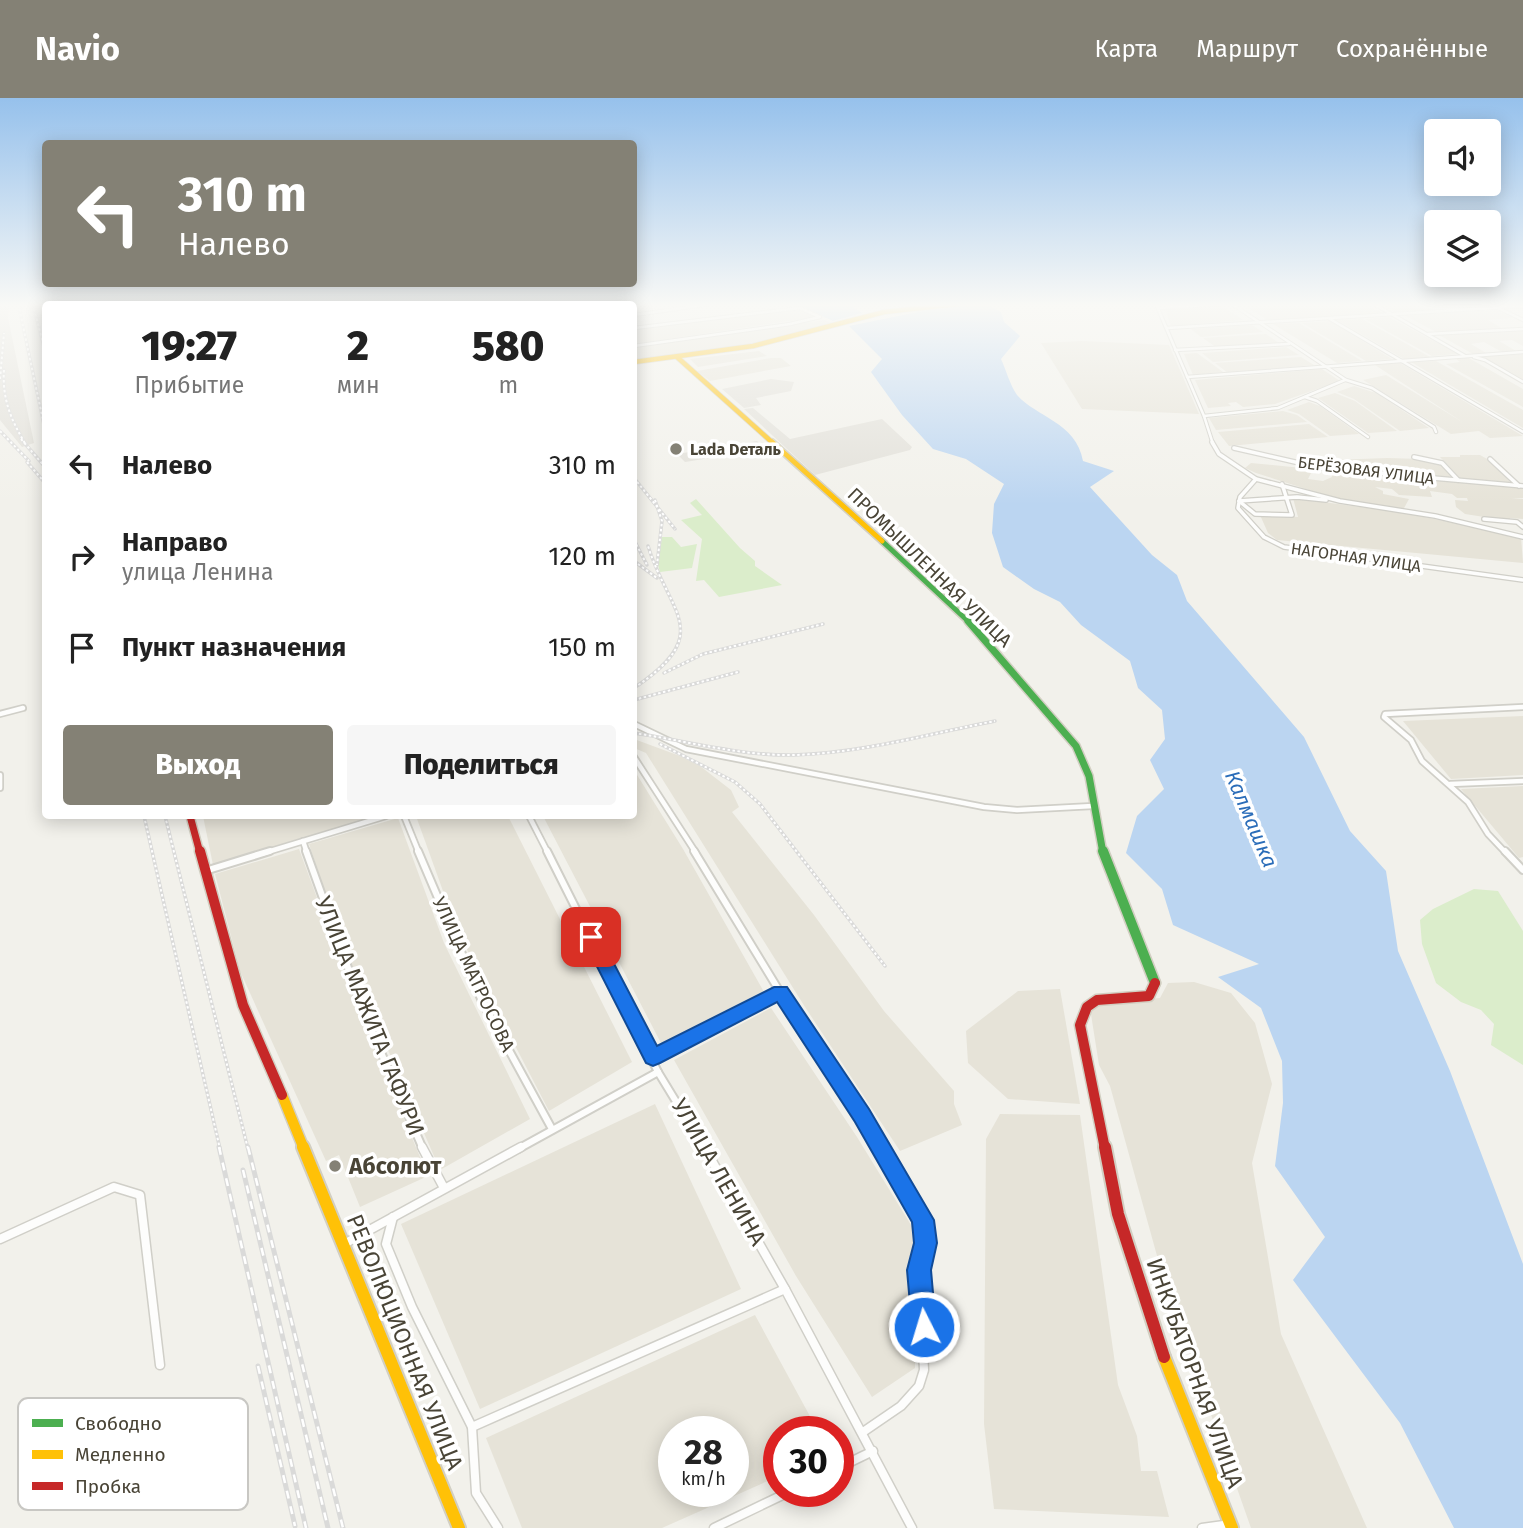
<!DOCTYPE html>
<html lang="ru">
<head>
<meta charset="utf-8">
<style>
  body { margin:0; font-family:"Fira Sans",sans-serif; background:#f6f6f6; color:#222; height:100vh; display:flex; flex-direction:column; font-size:26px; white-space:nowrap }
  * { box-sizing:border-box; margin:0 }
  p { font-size:23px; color:#767676 }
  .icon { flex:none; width:38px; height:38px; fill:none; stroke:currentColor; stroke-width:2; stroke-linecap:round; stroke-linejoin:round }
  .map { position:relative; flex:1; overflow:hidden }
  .sheet { position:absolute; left:42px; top:203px; width:595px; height:518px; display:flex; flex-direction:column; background:#fff; border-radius:7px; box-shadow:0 4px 18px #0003 }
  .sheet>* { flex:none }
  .guide { position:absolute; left:42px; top:42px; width:595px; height:147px; border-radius:7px; box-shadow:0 4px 18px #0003; background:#848175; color:#fff; overflow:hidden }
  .tools { position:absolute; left:1424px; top:21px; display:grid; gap:14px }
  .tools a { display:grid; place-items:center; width:77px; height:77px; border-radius:7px; background:#fff; box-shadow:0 4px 18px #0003; font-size:35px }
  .speed { position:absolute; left:658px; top:1318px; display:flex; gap:14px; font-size:35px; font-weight:700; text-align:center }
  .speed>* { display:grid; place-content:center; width:91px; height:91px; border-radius:50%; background:#fff; box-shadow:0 4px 18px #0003; line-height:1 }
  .speed small { font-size:18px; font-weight:400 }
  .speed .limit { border:10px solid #d22; background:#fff; color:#111 }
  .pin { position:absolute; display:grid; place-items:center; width:60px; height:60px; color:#fff; margin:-30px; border-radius:14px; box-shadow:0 4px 10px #0006 }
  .me { position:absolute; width:77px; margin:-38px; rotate:355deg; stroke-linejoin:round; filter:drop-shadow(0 0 5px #0008) }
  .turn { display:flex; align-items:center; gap:24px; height:147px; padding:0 21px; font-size:32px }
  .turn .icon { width:91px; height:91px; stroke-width:2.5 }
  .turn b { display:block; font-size:49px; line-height:60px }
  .eta { display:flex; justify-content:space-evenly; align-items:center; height:119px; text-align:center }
  .eta b { font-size:42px; font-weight:800; line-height:49px }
  .button { display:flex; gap:14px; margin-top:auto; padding:14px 21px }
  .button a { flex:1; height:80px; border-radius:7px; background:#848175; color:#fff; font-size:28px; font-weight:800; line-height:80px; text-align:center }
  .button a+a { background:#f6f6f6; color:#222 }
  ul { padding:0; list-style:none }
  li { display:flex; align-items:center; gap:21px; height:91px; padding:0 21px }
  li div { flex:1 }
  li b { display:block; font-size:26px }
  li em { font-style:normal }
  header { display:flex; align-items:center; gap:42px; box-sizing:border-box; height:98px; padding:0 35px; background:#848175; color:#fff }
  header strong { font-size:33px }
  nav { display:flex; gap:38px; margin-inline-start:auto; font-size:24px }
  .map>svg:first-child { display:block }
</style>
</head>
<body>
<header>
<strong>Navio</strong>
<nav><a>Карта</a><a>Маршрут</a><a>Сохранённые</a></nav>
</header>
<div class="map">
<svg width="1523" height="1430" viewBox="0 0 1523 1430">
  <rect width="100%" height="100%" fill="#f2f1eb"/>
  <g fill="#e6e3d8" fill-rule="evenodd">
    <polygon points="1242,206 1365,206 1382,215 1269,223"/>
    <polygon points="1382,206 1487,206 1492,209 1397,215"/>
    <polygon points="1222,208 1243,222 1171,228 1165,211"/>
    <polygon points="800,212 817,219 634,246 634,231"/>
    <polygon points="1496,212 1513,220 1488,222 1503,231 1438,235 1404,217"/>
    <polygon points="1389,219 1458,256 1432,258 1365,221"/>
    <polygon points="1362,221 1430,259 1404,261 1337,222"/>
    <polygon points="824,222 832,225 758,245 634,262 634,250"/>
    <polygon points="1330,223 1392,261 1366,263 1302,225"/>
    <polygon points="1299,225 1362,263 1337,265 1273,226"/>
    <polygon points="1252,227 1263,234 1201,239 1191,231"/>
    <polygon points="1523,232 1523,248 1512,242 1499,243 1516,253 1502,254 1484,244 1471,246 1486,255 1473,256 1439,237"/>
    <polygon points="1266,236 1279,245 1217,250 1203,240"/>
    <polygon points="1082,243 1169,247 1199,316 1082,311 1041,245"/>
    <polygon points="1286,249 1299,257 1213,264 1202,255"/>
    <polygon points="759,253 767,258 698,269 690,261"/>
    <polygon points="1196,255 1197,255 1223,274 1193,277 1184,256"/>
    <polygon points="1523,255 1523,282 1479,258"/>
    <polygon points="1301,259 1314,267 1228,275 1215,265"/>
    <polygon points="1467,259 1523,291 1523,309 1446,266 1460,264 1455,260"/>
    <polygon points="771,260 781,260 791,268 710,283 697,273"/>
    <polygon points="1436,263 1523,312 1523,330 1411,264"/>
    <polygon points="1400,265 1523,338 1490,340 1479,333 1451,336 1363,282 1386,277 1464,325 1375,267"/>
    <polygon points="1322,271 1340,283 1275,306 1243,309 1236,304 1228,305 1231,308 1208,310 1195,282"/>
    <polygon points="1354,288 1376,295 1429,330 1400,333 1354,301 1337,294"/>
    <polygon points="1335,295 1355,303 1397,333 1368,335 1318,300"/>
    <polygon points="1309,304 1320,308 1359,336 1330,338 1299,316 1287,312"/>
    <polygon points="1283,313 1297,317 1307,324 1216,332 1209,320"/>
    <polygon points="1309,326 1328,339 1229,348 1218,334"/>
    <polygon points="1460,357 1480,357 1489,362 1512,386 1460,380 1440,359 1460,359"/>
    <polygon points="1387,360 1422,361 1442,366 1454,380 1332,368 1332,362"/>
    <polygon points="1251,365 1302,370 1311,375 1308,381 1323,383 1332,379 1330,373 1523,390 1523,400 1512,400 1523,401 1523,421 1510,420 1510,423 1465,416 1456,409 1455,402 1468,403 1467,400 1457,400 1452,396 1430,393 1432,399 1399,397 1392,391 1375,389 1383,393 1383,396 1409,401 1403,412 1331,399 1256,375 1245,370"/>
    <polygon points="1293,400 1405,415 1521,439 1523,465 1277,442 1268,435 1260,417 1298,419"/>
    <polygon points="1523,618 1523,677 1451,681 1403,623"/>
    <polygon points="634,641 680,658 700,668 731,692 739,709 732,714 814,817 884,913 954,993 954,1006 962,1027 900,1053 805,909 646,655 634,650"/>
    <polygon points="634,672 683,751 764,894 671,942 661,945 543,718 634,718"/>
    <polygon points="1523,688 1523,759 1519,760 1461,691"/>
    <polygon points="203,718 376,718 213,767"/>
    <polygon points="416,718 508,718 632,964 549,1013 479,878 452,818"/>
    <polygon points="398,720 444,845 530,1021 440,1072 343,848 309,746"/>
    <polygon points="299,751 358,911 428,1078 360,1109 339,1057 326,1063 240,873 215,776"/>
    <polygon points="1194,884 1231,895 1255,925 1272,986 1252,1065 1281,1236 1367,1430 1251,1430 1164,1183 1110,988 1099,967 1090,910 1100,905 1160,900 1168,885"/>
    <polygon points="1060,891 1080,1006 1008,1001 968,965 966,933 1018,893"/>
    <polygon points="771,910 857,1039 919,1140 914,1174 915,1270 872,1299 796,1178 674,962"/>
    <polygon points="655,1006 741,1191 480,1311 401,1126"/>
    <polygon points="1000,1016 1080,1017 1118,1287 1137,1338 1141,1373 1157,1373 1169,1419 994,1411 984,1326 986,1041"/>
    <path d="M755,1217L818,1333L779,1334V1378L662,1430H522L486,1340ZM674,1334H733V1393H674Z"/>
  </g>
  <g fill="#e2e0d9">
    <polygon points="0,206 9,206 8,220 34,345 22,349 0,322"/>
    <polygon points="771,281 794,284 791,293 756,300 761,307 744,310 722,291"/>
    <polygon points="753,310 790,341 882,321 912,349 910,352 815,377 744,311"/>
    <polygon points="757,343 766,351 685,364 677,356"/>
  </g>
  <g fill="#dbedcb">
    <polygon points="696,401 740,450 755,463 755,468 782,487 719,499 704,482 696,483 702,441 681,422 702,417 690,405"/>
    <polygon points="662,439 672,439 681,449 697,446 692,470 660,474 658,467"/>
    <polygon points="1474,791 1498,793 1523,833 1523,967 1491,947 1494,926 1481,912 1461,904 1436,885 1422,846 1420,822 1433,811"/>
  </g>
  <g fill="#bbd5f1">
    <polygon points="796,206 916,206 853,209 862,215 833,223"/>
    <path d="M924,206L990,208L1001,214L1004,224L1020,238L1001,261C1006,272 1010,287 1017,297C1036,319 1076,324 1083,363L1114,373L1090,389L1152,457L1177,477L1187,503L1304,639L1350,733L1386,773L1398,853L1450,973L1523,1166V1430H1454L1400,1325L1293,1182L1325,1139L1275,1068L1283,1005L1282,963L1261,910L1218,879L1259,866L1173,827L1162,791L1126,755L1137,718L1164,691L1150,662L1165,641L1162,612L1138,590L1130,563L1081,527L1060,504L1034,491L1003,469L992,435L994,406L1004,386L966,361L933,351L902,317L871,274L882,261L849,228L933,211Z"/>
  </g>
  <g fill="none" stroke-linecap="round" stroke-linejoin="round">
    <defs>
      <g id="street-far4">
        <polyline points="406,206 410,206"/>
        <polyline points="543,206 547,206"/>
        <polyline points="1156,206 1204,318 1213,346"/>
        <polyline points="1232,206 1346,282 1372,290 1434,329 1436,334"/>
        <polyline points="1374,206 1465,258"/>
        <polyline points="1490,206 1523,222"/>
        <polyline points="1158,210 1226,206"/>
        <polyline points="634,217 711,206"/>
        <polyline points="1330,221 1523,334"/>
        <polyline points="634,230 800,210 820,219 790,226 634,248"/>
        <polyline points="1167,230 1523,208"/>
        <polyline points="1428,236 1523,231"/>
        <polyline points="1175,252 1289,246"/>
        <polyline points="1474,259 1485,262 1523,284"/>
        <polyline points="1187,279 1523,254"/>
        <polyline points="1305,299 1317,303 1368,339"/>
        <polyline points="1204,318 1278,310 1345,282"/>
      </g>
      <g id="street-far3">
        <polyline points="1212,344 1219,356 1256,381 1340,403 1435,418 1523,439"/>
        <polyline points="1234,350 1321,370 1523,388"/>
        <polyline points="1414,359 1442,365 1458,382"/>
        <polyline points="1490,361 1519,388"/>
        <polyline points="1256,381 1240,399 1238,410 1264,439 1284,449 1523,482"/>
        <polyline points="1239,403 1297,399 1326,402"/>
        <polyline points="1239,403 1255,416 1292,417 1282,386"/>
        <polyline points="1484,421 1517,424 1523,429"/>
      </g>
      <g id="street-far2">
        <polyline points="0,616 23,610"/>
        <polyline points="634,626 686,651 984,709 1017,712 1093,708"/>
        <polyline points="634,659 696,755"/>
        <polyline points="0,677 0,690"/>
        <polyline points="1450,686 1523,683"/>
        <polyline points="404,718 419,755"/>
        <polyline points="529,718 548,755"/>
        <polyline points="303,743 307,755"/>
        <polyline points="264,755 386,718"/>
        <polyline points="1506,755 1488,736 1468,704 1422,663 1411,642 1384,619 1385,616 1523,609"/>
      </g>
      <g id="street-far1">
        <polyline points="306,753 366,920 423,1051"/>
        <polyline points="418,753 482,903 552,1031"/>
        <polyline points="547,753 658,974 705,1051"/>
        <polyline points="694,753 780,894 820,951 882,1051"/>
        <polyline points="1505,753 1523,772"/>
        <polyline points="205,773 270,753"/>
        <polyline points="653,960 780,894"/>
        <polyline points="518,1051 658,974"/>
      </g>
      <g id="street">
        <polyline points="422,1049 444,1090"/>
        <polyline points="704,1049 785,1191 912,1430"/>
        <polyline points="393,1119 386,1146 412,1209 472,1329 476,1395 498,1430"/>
        <polyline points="0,1141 114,1089 140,1097 160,1267"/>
        <polyline points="344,1146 521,1049"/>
        <polyline points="472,1329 785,1191"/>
        <polyline points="863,1334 901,1308 919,1288 924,1272 919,1173 925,1145 923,1122 881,1049"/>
        <polyline points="838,1370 873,1353"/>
        <polyline points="714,1430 791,1393"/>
        <polyline points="1202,1430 1231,1426"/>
      </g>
      <polyline id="fast-far2" points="882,443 970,525"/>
      <polyline id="fast-far1" points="968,523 1076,648 1089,678 1103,755"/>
      <polyline id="fast" points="1103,753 1155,885"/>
      <g id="slow-far3">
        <polyline points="677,259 774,346"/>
        <polyline points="634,264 753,248 884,214 957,206"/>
      </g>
      <polyline id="slow-far2" points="772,344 882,443"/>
      <polyline id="slow-far1" points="282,997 304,1051"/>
      <g id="slow">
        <polyline points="303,1049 459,1430"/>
        <polyline points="1164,1259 1232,1430"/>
      </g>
      <polyline id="jam-far2" points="190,718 200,755"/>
      <g id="jam-far1">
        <polyline points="200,753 243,907 282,997"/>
        <polyline points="1105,1051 1080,927 1087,909 1097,902 1149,898 1155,885"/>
      </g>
      <polyline id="jam" points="1105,1049 1118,1116 1164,1259"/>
    </defs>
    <use href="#street-far4" stroke="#d0cfc8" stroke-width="4.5"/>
    <use href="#street-far3" stroke="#d0cfc8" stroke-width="6"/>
    <use href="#street-far2" stroke="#d0cfc8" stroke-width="8"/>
    <use href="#street-far1" stroke="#d0cfc8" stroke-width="10"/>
    <use href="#street" stroke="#d0cfc8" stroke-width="11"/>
    <use href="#fast-far2" stroke="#d2cfc2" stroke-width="8"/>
    <use href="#fast-far1" stroke="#d2cfc2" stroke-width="10"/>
    <use href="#fast" stroke="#d2cfc2" stroke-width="13"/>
    <use href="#slow-far3" stroke="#d2cfc2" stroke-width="6"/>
    <use href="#slow-far2" stroke="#d2cfc2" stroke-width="8"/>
    <use href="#slow-far1" stroke="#d2cfc2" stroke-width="13"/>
    <use href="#slow" stroke="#d2cfc2" stroke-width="16"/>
    <use href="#jam-far2" stroke="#d2cfc2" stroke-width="10"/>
    <use href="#jam-far1" stroke="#d2cfc2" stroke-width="13"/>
    <use href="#jam" stroke="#d2cfc2" stroke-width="16"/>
    <use href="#street-far4" stroke="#fdfdfc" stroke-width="2.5"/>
    <use href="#street-far3" stroke="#fdfdfc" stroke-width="3.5"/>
    <use href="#street-far2" stroke="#fdfdfc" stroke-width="4.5"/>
    <use href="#street-far1" stroke="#fdfdfc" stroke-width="6"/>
    <use href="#street" stroke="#fdfdfc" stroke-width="8"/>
    <use href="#fast-far2" stroke="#4caf50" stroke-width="5"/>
    <use href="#fast-far1" stroke="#4caf50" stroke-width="7"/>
    <use href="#fast" stroke="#4caf50" stroke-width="10"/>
    <use href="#slow-far3" stroke="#ffc107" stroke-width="4.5"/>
    <use href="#slow-far2" stroke="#ffc107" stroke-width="5"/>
    <use href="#slow-far1" stroke="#ffc107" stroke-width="10"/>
    <use href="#slow" stroke="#ffc107" stroke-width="12"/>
    <use href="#jam-far2" stroke="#c62828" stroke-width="7"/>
    <use href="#jam-far1" stroke="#c62828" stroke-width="10"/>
    <use href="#jam" stroke="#c62828" stroke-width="12"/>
    <defs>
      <g id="rail-far1">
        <polyline points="21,206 20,214 46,336"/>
        <polyline points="33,206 46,257"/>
        <path d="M4,272C2,301 11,322 26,347"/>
        <polyline points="0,281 4,235"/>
        <polyline points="0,333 29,363"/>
        <polyline points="21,341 46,370"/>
        <polyline points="27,364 46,386"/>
        <polyline points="634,380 675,431"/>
        <polyline points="655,402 662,423 657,467"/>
        <polyline points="634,442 647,467"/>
        <polyline points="634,463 657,480"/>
        <polyline points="664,575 703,556 823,526"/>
        <path d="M634,590C716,535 669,516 648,448"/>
        <polyline points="634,602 738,574"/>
        <path d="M634,635C687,643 740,658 794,657C862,655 929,636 995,623"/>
        <polyline points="660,646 735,684 760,706 885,868"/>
        <polyline points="144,718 220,1051"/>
        <polyline points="165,718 248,1051"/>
      </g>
      <g id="rail">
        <polyline points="219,1049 306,1430"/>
        <polyline points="248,1049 343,1430"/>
        <polyline points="243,1072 328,1430"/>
        <polyline points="258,1268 295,1428"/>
      </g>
    </defs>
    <use href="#rail-far1" stroke="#dadad9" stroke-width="3.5"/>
    <use href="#rail" stroke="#dadad9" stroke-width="5"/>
    <use href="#rail-far1" stroke="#fff" stroke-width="2" stroke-dasharray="2.5" stroke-linecap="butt"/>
    <use href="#rail" stroke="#fff" stroke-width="2.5" stroke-dasharray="8" stroke-linecap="butt"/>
  </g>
  <linearGradient id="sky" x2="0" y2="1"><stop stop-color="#96c1ec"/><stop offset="0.51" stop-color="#f9f9f6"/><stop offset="1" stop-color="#f9f9f6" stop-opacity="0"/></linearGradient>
  <rect width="1523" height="406" fill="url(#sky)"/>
  <polygon fill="#1a73e8" stroke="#114b97" stroke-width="2" points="591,832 597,834 600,839 657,948 774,889 787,889 869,1011 934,1122 937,1145 931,1172 936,1229 932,1238 924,1241 915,1238 912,1229 907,1172 914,1145 912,1124 855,1024 777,904 660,965 653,968 646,965 582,839 585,834"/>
  <g fill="#848175" stroke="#fff" stroke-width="2.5">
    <circle cx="676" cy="351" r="7"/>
    <circle cx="335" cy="1068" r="7"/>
  </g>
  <g text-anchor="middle" stroke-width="7" stroke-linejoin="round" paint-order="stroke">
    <g font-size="16" font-weight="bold" fill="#494436" stroke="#fff" text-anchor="start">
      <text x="690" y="357">Lada Dеталь</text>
    </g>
    <g font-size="16" fill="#494436" stroke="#fff">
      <text transform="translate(1366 372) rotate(7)" y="6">БЕРЁЗОВАЯ УЛИЦА</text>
      <text transform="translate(1356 459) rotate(8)" y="6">НАГОРНАЯ УЛИЦА</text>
    </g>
    <g font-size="19" fill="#494436" stroke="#fff">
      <text transform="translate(930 469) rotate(44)" y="7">ПРОМЫШЛЕННАЯ УЛИЦА</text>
      <text transform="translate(474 876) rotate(65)" y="7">УЛИЦА МАТРОСОВА</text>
    </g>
    <g font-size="21" font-style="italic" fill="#2b6db9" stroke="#fff">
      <text transform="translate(1251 721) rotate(67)" y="7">Калмашка</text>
    </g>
    <g font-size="23" fill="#494436" stroke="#fff">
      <text transform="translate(370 918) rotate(68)" y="8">УЛИЦА МАЖИТА ГАФУРИ</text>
      <text transform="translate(719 1074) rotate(60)" y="8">УЛИЦА ЛЕНИНА</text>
      <text transform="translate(405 1244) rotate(68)" y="8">РЕВОЛЮЦИОННАЯ УЛИЦА</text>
      <text transform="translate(1195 1275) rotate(70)" y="8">ИНКУБАТОРНАЯ УЛИЦА</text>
    </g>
    <g font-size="23" font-weight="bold" fill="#494436" stroke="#fff" text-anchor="start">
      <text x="349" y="1076">Абсолют</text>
    </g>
  </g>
  <rect x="18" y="1300" width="230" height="112" rx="10" fill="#fff" stroke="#c8c7c3" stroke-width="2"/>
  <rect x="32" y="1321" width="31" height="8" fill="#4caf50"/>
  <rect x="32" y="1352" width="31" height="9" fill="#ffc107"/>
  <rect x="32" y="1384" width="31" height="8" fill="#c62828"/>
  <g font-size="19" fill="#494436">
    <text x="75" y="1332">Свободно</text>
    <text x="75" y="1363">Медленно</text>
    <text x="75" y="1395">Пробка</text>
  </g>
</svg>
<div class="tools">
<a><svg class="icon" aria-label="sound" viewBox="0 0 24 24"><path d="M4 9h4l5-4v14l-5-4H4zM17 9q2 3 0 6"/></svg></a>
<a><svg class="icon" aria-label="layers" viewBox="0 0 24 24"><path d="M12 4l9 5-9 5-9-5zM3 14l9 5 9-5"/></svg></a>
</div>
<div class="speed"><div>28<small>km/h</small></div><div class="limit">30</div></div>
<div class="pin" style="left:591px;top:839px;background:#d93025"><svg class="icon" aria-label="arrive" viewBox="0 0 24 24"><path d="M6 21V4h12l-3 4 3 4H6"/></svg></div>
<svg class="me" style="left:924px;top:1229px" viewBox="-20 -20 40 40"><circle r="17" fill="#1a73e8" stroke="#fff" stroke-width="3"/><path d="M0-11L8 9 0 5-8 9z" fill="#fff"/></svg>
<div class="guide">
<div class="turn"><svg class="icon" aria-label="left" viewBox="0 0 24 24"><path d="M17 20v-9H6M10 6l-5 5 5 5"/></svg><div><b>310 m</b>Налево</div></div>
</div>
<section class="sheet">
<div class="eta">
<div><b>19:27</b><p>Прибытие</p></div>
<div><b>2</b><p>мин</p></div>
<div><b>580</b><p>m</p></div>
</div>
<ul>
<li><svg class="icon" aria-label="left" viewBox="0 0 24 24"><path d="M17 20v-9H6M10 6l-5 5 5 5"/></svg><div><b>Налево</b></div><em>310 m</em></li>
<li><svg class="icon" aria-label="right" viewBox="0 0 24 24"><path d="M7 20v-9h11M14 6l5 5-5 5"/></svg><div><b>Направо</b><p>улица Ленина</p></div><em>120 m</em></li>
<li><svg class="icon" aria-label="arrive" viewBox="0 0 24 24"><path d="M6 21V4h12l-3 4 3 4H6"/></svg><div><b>Пункт назначения</b></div><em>150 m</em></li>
</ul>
<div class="button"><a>Выход</a><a>Поделиться</a></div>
</section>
</div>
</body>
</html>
